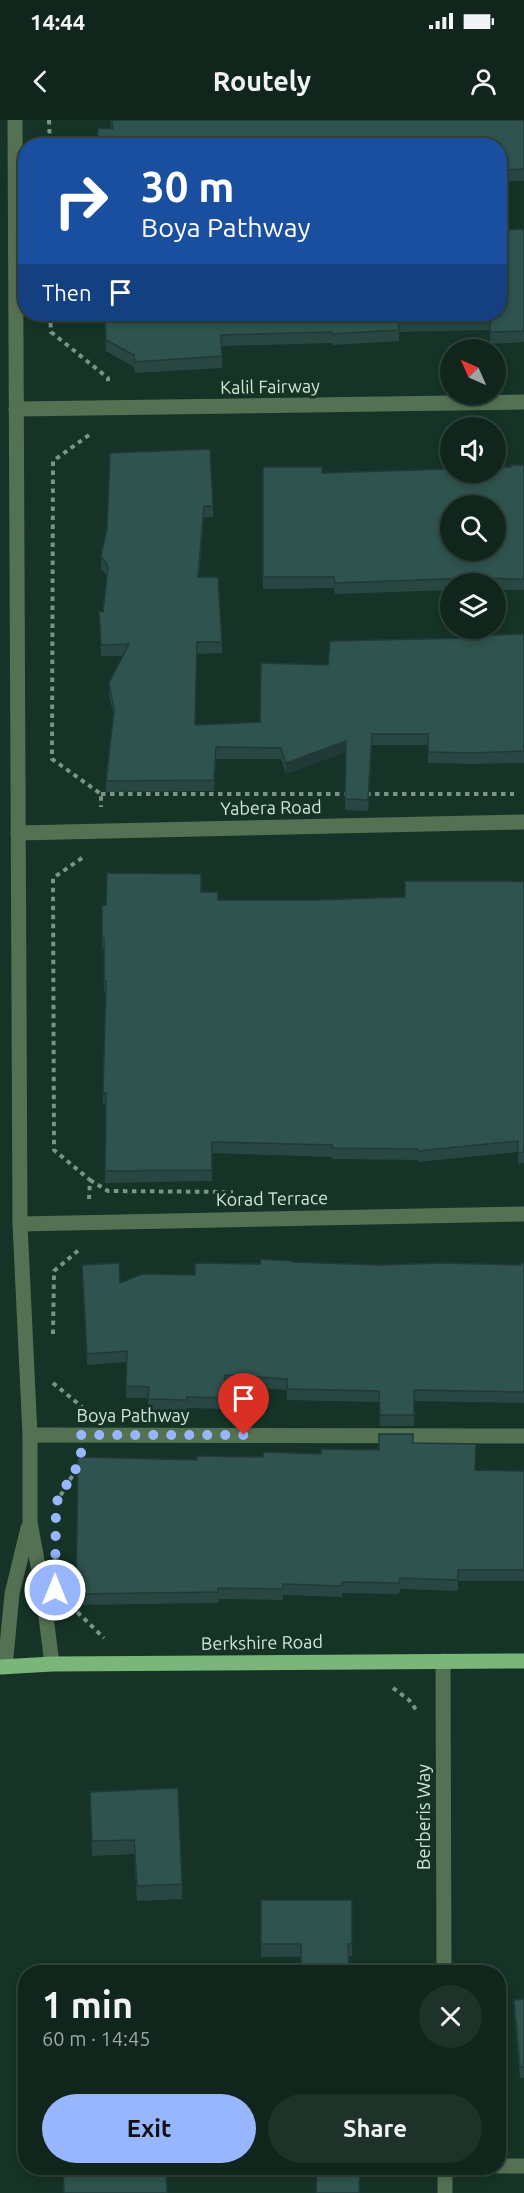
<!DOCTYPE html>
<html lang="en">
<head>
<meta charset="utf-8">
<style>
  body { margin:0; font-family:Ubuntu,sans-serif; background:#1e3229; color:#f1f3f6; height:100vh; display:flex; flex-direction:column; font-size:22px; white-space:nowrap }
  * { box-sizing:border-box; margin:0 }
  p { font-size:20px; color:#9ca5a3 }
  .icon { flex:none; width:33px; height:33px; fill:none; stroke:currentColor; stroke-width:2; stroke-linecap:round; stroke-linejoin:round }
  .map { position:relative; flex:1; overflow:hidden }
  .details { position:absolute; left:18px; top:1845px; width:488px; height:210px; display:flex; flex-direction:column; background:#10261c; border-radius:24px; box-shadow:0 3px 9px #0003,0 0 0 2px #30433b }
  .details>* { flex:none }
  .banner { position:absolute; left:18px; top:18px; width:489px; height:183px; border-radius:24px; box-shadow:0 3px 9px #0003,0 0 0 2px #30433b; background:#1a4fa0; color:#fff; overflow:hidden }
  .needle { width:39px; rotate:315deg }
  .fabs { position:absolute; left:440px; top:219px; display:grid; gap:12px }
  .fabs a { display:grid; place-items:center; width:66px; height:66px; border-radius:50%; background:#10261c; box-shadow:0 3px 9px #0003,0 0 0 2px #30433b; font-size:30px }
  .pin { position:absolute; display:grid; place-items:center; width:51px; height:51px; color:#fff; margin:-62px -26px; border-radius:50% 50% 50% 0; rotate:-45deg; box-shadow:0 0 6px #0007 }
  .pin .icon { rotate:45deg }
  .me { position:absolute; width:66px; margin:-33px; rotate:0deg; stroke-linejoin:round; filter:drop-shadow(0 0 4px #0008) }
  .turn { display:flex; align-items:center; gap:21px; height:126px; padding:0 24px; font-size:27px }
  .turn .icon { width:78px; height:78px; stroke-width:2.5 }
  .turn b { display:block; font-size:42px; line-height:51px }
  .then { display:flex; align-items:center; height:57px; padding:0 24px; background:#0003; gap:12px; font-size:22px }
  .round { display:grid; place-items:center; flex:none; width:63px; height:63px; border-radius:32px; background:#1e3229 }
  .head { display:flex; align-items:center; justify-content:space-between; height:102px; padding:0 24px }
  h1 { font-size:36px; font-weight:700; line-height:45px }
  .cta { display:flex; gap:12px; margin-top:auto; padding:12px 24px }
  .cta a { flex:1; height:69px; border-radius:36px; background:#98b6fd; color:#111; font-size:24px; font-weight:700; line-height:69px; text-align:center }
  .cta a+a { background:#1e3229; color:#f1f3f6 }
  .status { display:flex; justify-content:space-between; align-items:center; height:42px; padding:0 30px; background:#10261c; direction:ltr }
  .status svg { height:16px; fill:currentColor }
  header { display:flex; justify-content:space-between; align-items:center; height:78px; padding:0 24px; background:#10261c; font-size:27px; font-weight:700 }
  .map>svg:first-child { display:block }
</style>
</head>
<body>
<div class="status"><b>14:44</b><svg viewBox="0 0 49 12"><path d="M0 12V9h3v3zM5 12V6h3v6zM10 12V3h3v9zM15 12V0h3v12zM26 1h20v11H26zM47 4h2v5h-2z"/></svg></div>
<header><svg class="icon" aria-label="back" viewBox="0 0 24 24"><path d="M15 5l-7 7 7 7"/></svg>Routely<svg class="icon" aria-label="person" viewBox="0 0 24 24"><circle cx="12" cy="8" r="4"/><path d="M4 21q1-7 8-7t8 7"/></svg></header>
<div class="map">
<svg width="524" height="2073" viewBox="0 0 524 2073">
  <rect width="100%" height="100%" fill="#153326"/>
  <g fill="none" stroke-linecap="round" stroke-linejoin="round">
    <g stroke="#7d9389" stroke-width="4" stroke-dasharray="4.5 4.5" stroke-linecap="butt">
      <polyline points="49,0 50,26"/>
      <polyline points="50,194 51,212 108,258 108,264"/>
      <polyline points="89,315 53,341 52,639 101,674 101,687"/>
      <polyline points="101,674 349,674"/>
      <polyline points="366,674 514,674"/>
      <polyline points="82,738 53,758 54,1030 90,1060 89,1079"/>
      <polyline points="90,1060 108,1071 233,1072"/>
      <polyline points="53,1214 54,1151 80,1129"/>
      <polyline points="53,1263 81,1286 81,1291"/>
      <polyline points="56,1383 80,1343"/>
      <polyline points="71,1486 104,1518"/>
      <polyline points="393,1568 409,1580 417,1591"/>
    </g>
    <g stroke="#557154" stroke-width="15">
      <polyline points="15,0 20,1104 30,1315 30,1402 43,1473 52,1544"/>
      <polyline points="16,289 524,282"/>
      <polyline points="18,713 524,702"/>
      <polyline points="20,1104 524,1094"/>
      <polyline points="30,1315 524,1316"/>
      <polyline points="443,1541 444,1852"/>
      <polyline points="5,1547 12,1474 28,1408"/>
      <polyline points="498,2046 524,2046"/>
      <polyline points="445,2073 445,2048"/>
    </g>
    <polyline stroke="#7ab67a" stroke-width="15" points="0,1547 52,1544 524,1541"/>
  </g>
  <g fill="#284743">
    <polygon points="110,0 524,0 524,61 502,61 502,40 500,40 500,26 97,26 111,9"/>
    <polygon points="524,109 524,222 490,224 490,210 399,212 399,221 332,225 332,223 222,226 222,248 135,253 134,247 106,231 104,194 500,194"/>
    <polygon points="110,333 213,386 213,397 204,397 199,457 222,522 222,533 197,534 195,605 260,602 328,545 470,518 524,514 524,643 473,644 428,643 428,625 372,625 368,691 345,690 345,632 286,654 281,639 216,639 214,671 106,672 106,661 114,597 109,575 109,563 123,536 101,536 99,491 103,492 107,456 101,448 101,436 107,408"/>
    <polygon points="524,345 524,470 495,470 495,464 450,464 450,470 335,474 334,468 263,469 263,347 322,353 511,347"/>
    <polygon points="524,762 524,1043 518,1044 518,1032 418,1042 418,1040 332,1039 332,1037 212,1033 212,1061 105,1063 106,984 103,984 103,973 106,872 104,872 104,829 102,829 102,785 106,785 201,772 218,780 315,780 405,777"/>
    <polygon points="293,1142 379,1145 521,1145 524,1143 524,1283 414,1281 414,1306 380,1306 379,1282 287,1280 287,1270 225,1266 225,1289 187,1288 187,1291 148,1290 148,1278 126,1278 127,1242 87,1245 82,1145 120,1163 195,1155 260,1144"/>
    <polygon points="413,1323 475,1350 524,1351 524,1461 458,1461 458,1471 400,1469 399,1474 342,1473 342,1477 283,1475 283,1480 218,1479 218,1483 76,1485 78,1337 197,1340 379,1330"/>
    <polygon points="90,1672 182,1764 182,1779 137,1781 134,1734 92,1736"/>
    <polygon points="261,1780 352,1780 352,1836 261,1837"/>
    <polygon points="524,1879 524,1958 520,1958 514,1891 514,1880"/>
    <polygon points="26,1916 26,1945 20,1943 20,1928"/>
  </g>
  <g fill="#213a37">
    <polygon points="204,386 204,397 198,468 198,457"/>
    <polygon points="372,614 372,625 368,691 368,680"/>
    <polygon points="346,621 346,632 286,654 286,643"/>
  </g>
  <g fill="#2f534e" stroke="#213a37" stroke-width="1.5" fill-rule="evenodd">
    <polygon points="112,0 524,0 524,49 502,50 502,28 500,28 500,26 428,26 428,18 315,23 315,26 97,26 98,8 113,9"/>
    <polygon points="524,109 524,211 490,212 490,199 398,200 399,210 332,214 332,212 221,215 222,236 135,242 134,235 106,220 105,194 500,194 500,110"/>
    <polygon points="210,329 213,386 204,386 198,457 218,457 222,522 197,522 195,605 260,602 261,543 328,545 330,521 470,518 470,516 524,514 524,631 473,633 428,632 428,614 372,614 368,680 345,679 346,621 286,643 281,628 216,627 214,660 106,661 114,590 109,563 129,524 101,525 99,491 103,492 108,446 101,436 107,408 110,333"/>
    <path d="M511,345H524V459L473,458L335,463L334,457H263V347H322V353L450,349V352H495V347H511ZM450,386H495V430H450Z"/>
    <polygon points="107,753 201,754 201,772 218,772 218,780 315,780 405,777 405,761 507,761 524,762 524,1032 518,1033 518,1021 418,1031 418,1029 332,1028 332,1025 212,1022 212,1050 105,1051 106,973 103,973 106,861 104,861 104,818 102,817 102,785 106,785"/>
    <polygon points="261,1139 293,1141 293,1142 379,1145 443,1143 521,1145 521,1143 524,1143 524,1272 414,1270 414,1295 380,1295 379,1271 287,1269 287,1259 225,1255 225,1278 187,1277 187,1280 148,1279 149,1267 126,1266 127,1231 87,1234 82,1145 119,1143 120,1163 142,1154 195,1155 195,1143 260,1144"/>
    <polygon points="379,1314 413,1314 413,1323 476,1324 475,1350 524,1351 524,1450 458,1450 458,1460 400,1458 399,1463 342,1462 342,1466 283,1464 283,1469 218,1468 218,1472 76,1474 78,1337 197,1340 197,1336 263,1337 263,1332 321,1334 321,1329 379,1330"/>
    <polygon points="178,1668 182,1764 137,1766 134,1720 92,1721 90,1672"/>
    <polygon points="261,1780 352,1780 352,1824 348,1824 349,1852 301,1852 301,1824 261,1824"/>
    <polygon points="524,1879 524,1947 520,1947 514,1880"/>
    <polygon points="26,1916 26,1931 20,1928"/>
    <polygon points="63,2048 166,2048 167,2073 64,2073"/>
    <polygon points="317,2048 360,2048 359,2073 316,2073"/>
  </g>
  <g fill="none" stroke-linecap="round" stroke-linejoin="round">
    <polyline stroke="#98b6fd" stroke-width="10" stroke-dasharray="0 18" points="55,1470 56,1383 81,1340 81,1315 244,1315"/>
  </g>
  <g text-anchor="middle" stroke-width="6" stroke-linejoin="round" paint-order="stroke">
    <g font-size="18" fill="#d2e3db" stroke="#153326">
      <text transform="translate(270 267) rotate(-1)" y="6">Kalil Fairway</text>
      <text transform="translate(271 688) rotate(-1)" y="6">Yabera Road</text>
      <text transform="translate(272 1079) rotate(-1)" y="6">Korad Terrace</text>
      <text x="133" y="1302">Boya Pathway</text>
      <text transform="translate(262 1523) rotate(-1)" y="6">Berkshire Road</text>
      <text transform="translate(424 1697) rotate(-90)" y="6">Berberis Way</text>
    </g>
  </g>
</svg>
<div class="fabs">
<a><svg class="needle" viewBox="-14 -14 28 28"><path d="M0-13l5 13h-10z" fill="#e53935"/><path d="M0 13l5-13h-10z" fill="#9ca5a3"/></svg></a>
<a><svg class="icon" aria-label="sound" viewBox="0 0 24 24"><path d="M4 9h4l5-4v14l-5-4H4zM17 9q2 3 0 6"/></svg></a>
<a><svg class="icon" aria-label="search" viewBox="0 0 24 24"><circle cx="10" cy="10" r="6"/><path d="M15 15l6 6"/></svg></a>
<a><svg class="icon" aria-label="layers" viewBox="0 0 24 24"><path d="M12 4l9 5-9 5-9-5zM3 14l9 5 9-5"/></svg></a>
</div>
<div class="pin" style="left:244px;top:1315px;background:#d93025"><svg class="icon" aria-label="arrive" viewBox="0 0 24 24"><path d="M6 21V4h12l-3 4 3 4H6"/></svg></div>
<svg class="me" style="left:55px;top:1470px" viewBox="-20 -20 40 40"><circle r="17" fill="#98b6fd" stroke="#fff" stroke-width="3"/><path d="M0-11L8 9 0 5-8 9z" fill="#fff"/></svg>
<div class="banner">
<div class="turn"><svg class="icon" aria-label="right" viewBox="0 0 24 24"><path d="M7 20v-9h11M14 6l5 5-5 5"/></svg><div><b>30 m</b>Boya Pathway</div></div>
<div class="then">Then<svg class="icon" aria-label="arrive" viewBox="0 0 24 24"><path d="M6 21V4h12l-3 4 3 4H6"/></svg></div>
</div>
<section class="details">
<div class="head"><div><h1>1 min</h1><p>60 m · 14:45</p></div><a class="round"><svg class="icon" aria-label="close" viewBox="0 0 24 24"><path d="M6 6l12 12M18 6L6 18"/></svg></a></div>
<div class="cta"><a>Exit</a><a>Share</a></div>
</section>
</div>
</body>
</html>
